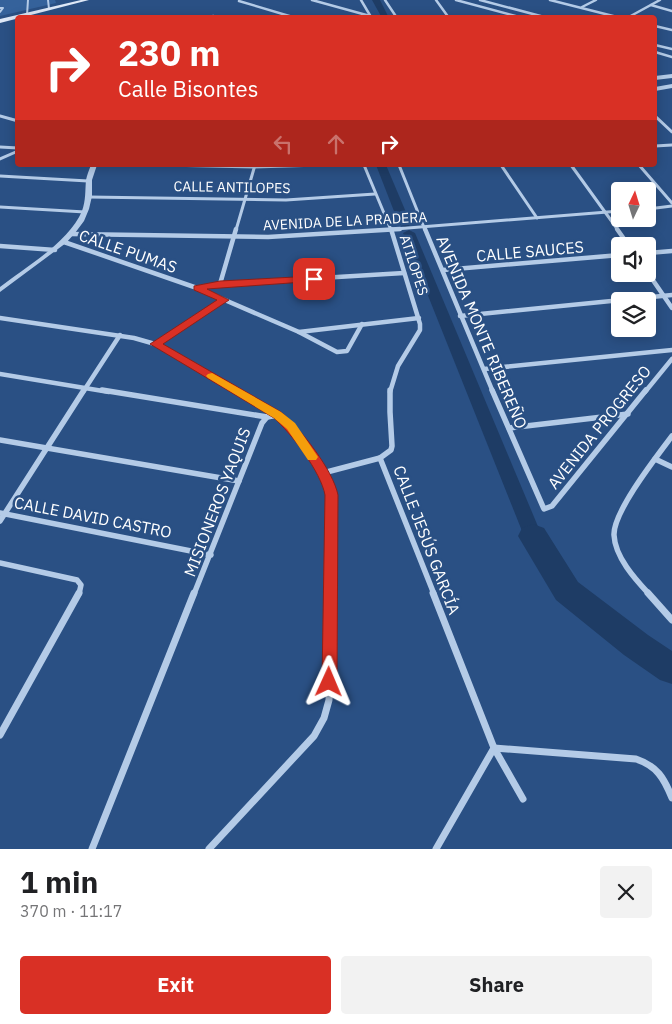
<!DOCTYPE html>
<html lang="en">
<head>
<meta charset="utf-8">
<style>
  body { margin:0; font-family:"IBM Plex Sans",sans-serif; background:#f2f2f2; color:#202124; height:100vh; display:flex; flex-direction:column; font-size:19px; white-space:nowrap }
  * { box-sizing:border-box; margin:0 }
  p { font-size:16px; color:#757577 }
  .icon { flex:none; width:28px; height:28px; fill:none; stroke:currentColor; stroke-width:2; stroke-linecap:round; stroke-linejoin:round }
  .map { position:relative; height:849px; overflow:hidden }
  .details { display:flex; flex-direction:column; background:#fff; flex:1 }
  .details>* { flex:none }
  .hud { position:absolute; left:15px; top:15px; width:642px; height:152px; border-radius:5px; box-shadow:0 2px 12px #0003; background:#d93025; color:#fff; overflow:hidden }
  .needle { width:32px; rotate:4deg }
  .buttons { position:absolute; left:611px; top:182px; display:grid; gap:10px }
  .buttons a { display:grid; place-items:center; width:45px; height:45px; border-radius:5px; background:#fff; box-shadow:0 2px 12px #0003; font-size:25px }
  .pin { position:absolute; display:grid; place-items:center; width:42px; height:42px; color:#fff; margin:-21px; border-radius:10px; box-shadow:0 2px 8px #0006 }
  .me { position:absolute; width:55px; margin:-28px; rotate:1deg; stroke-linejoin:round; filter:drop-shadow(0 0 4px #0008) }
  .turn { display:flex; align-items:center; gap:18px; height:105px; padding:0 20px; font-size:22px }
  .turn .icon { width:65px; height:65px; stroke-width:2.5 }
  .turn b { display:block; font-size:35px; line-height:42px }
  .lanes { display:flex; align-items:center; height:48px; padding:0 20px; background:#0003; justify-content:center; gap:25px; direction:ltr }
  .lanes .off { opacity:.35 }
  .round { display:grid; place-items:center; flex:none; width:52px; height:52px; border-radius:5px; background:#f2f2f2 }
  .overview { display:flex; align-items:center; justify-content:space-between; height:85px; padding:0 20px }
  h1 { font-size:30px; font-weight:800; line-height:38px }
  .cta { display:flex; gap:10px; margin-top:auto; padding:10px 20px }
  .cta a { flex:1; height:58px; border-radius:5px; background:#d93025; color:#fff; font-size:20px; font-weight:800; line-height:58px; text-align:center }
  .cta a+a { background:#f2f2f2; color:#202124 }
  .map>svg:first-child { display:block }
</style>
</head>
<body>
<div class="map">
<svg width="672" height="849" viewBox="0 0 672 849">
  <rect width="100%" height="100%" fill="#2a5084"/>
  <polygon fill="#35629b" points="0,0 55,0 56,3 0,16"/>
  <g fill="none" stroke-linecap="round" stroke-linejoin="round">
    <g fill="#1e3c65" fill-rule="evenodd">
      <polygon points="372,0 380,0 389,18 382,18"/>
      <polygon points="376,165 386,165 411,224 409,226 405,227 399,224"/>
      <polygon points="409,230 415,233 542,536 539,541 533,543 527,541 524,536 403,233"/>
    </g>
    <polygon fill="#1e3c65" fill-rule="evenodd" points="533,524 544,528 578,582 648,635 672,651 672,684 660,680 624,655 556,600 518,536 522,528"/>
    <g stroke="#b4cbe7" stroke-width="2">
      <polyline points="48,0 49,9"/>
      <polyline points="0,8 3,8 0,12"/>
      <polyline points="27,15 28,0"/>
    </g>
    <g stroke="#b4cbe7" stroke-width="2.5">
      <polyline points="312,0 370,16"/>
      <polyline points="361,0 371,17"/>
      <polyline points="385,0 397,18"/>
      <polyline points="436,0 449,18"/>
      <polyline points="456,0 523,18"/>
      <polyline points="480,0 548,18"/>
      <polyline points="550,0 621,18"/>
      <polyline points="239,1 296,18"/>
      <polyline points="651,5 672,11"/>
      <polyline points="582,7 596,0"/>
      <polyline points="213,16 219,18"/>
      <polyline points="627,18 660,0"/>
      <polyline points="655,26 672,30"/>
      <polyline points="655,45 672,49"/>
      <polyline points="655,52 672,57"/>
    </g>
    <g stroke="#b4cbe7" stroke-width="3">
      <polyline points="0,116 18,121"/>
      <polyline points="655,116 672,132"/>
      <polyline points="655,146 672,145"/>
      <polyline points="0,147 18,148"/>
      <polyline points="0,159 18,151"/>
      <polyline points="164,165 254,167 320,165"/>
      <polyline points="364,165 391,230"/>
      <polyline points="399,165 425,230"/>
      <polyline points="501,165 537,218"/>
      <polyline points="571,165 618,230"/>
      <polyline points="639,165 672,203"/>
      <polyline points="0,176 88,181"/>
      <polyline points="89,197 286,200 375,194"/>
      <polyline points="0,207 85,212"/>
      <polyline points="648,209 672,206"/>
      <polyline points="236,230 255,165"/>
      <polyline points="383,230 620,211"/>
    </g>
    <g stroke="#b4cbe7" stroke-width="4.5">
      <polyline points="425,229 493,392"/>
      <polyline points="617,229 629,246"/>
      <polyline points="71,234 268,237 400,229"/>
      <polyline points="64,242 197,288 299,332 337,352 347,351 362,324"/>
      <polyline points="0,246 55,250"/>
      <polyline points="648,253 672,251"/>
      <polyline points="443,270 620,255"/>
      <polyline points="648,273 672,308"/>
      <polyline points="220,284 236,229"/>
      <polyline points="197,288 220,284 404,273"/>
      <polyline points="460,316 672,295"/>
      <polyline points="0,318 134,338 155,344 238,392"/>
      <polyline points="299,332 419,318"/>
      <polyline points="155,344 224,300"/>
      <polyline points="484,369 672,350"/>
      <polyline points="0,374 109,392"/>
      <polyline points="83,392 120,335"/>
      <polyline points="390,392 398,366 420,330 420,324 391,229"/>
      <polyline points="645,392 672,359"/>
    </g>
    <g stroke="#b4cbe7" stroke-width="5.5">
      <polyline points="102,390 267,417 278,415"/>
      <polyline points="235,390 278,415 301,441 325,475 332,495 331,594"/>
      <polyline points="390,390 390,412 392,446 391,450 380,458 434,594"/>
      <polyline points="492,390 544,509 552,506 646,390"/>
      <polyline points="509,428 628,414"/>
      <polyline points="0,440 239,481"/>
      <polyline points="655,459 672,467"/>
      <polyline points="323,473 380,458"/>
      <polyline points="0,513 211,555"/>
      <polyline points="0,521 84,390"/>
      <polyline points="0,563 77,580 81,585 79,594"/>
      <polyline points="194,594 262,423 267,417"/>
      <path d="M649,594C635,579 615,557 614,535C613,512 657,456 672,436"/>
    </g>
    <g stroke="#b4cbe7" stroke-width="7">
      <polyline points="433,593 494,748 523,799"/>
      <polyline points="648,593 672,620"/>
      <polyline points="0,735 79,593"/>
      <polyline points="92,849 194,593"/>
      <polyline points="209,849 314,736 324,718 329,700 331,593"/>
      <path d="M436,849L494,748L636,759C657,766 664,778 672,798"/>
    </g>
    <g fill="#b4cbe7" fill-rule="evenodd">
      <polygon points="672,74 672,78 655,80 655,76"/>
      <polygon points="672,84 672,88 655,91 655,87"/>
      <path d="M91,165H97L92,180V196L89,209L84,221L75,233L66,243L0,292V287C27,266 69,242 82,211C86,200 85,191 86,180C87,175 89,170 91,165Z"/>
    </g>
    <polygon fill="#dee8f7" fill-rule="evenodd" points="81,0 89,0 0,23 0,19"/>
  </g>
  <path fill="#d93025" stroke="#8d1f18" d="M314,276L319,279L318,281L207,289L229,300L163,344L281,412C301,429 333,470 338,495L337,682L335,686L329,688L324,686L322,682L325,495C321,472 291,433 274,418L150,344L217,300L194,290V286L220,281Z"/>
  <polygon fill="#f59e0b" points="212,373 281,412 295,423 316,454 318,457 316,460 308,460 287,429 274,418 208,378 206,376 208,374"/>
  <g text-anchor="middle" stroke-width="5" stroke-linejoin="round" paint-order="stroke">
    <g font-size="14" fill="#fff" stroke="#2a5084">
      <text transform="translate(232 187) rotate(1)" y="5">CALLE ANTILOPES</text>
      <text transform="translate(345 221) rotate(-3)" y="5">AVENIDA DE LA PRADERA</text>
      <text transform="translate(414 265) rotate(72)" y="5">ATILOPES</text>
    </g>
    <g font-size="16" fill="#fff" stroke="#2a5084">
      <text transform="translate(128 251) rotate(19)" y="6">CALLE PUMAS</text>
      <text transform="translate(530 251) rotate(-5)" y="6">CALLE SAUCES</text>
      <text transform="translate(482 332) rotate(67)" y="6">AVENIDA MONTE RIBEREÑO</text>
      <text transform="translate(599 427) rotate(-51)" y="6">AVENIDA PROGRESO</text>
      <text transform="translate(217 502) rotate(-69)" y="6">MISIONEROS YAQUIS</text>
      <text transform="translate(93 517) rotate(11)" y="6">CALLE DAVID CASTRO</text>
      <text transform="translate(427 540) rotate(69)" y="6">CALLE JESÚS GARCÍA</text>
    </g>
  </g>
</svg>
<div class="buttons">
<a><svg class="needle" viewBox="-14 -14 28 28"><path d="M0-13l5 13h-10z" fill="#e53935"/><path d="M0 13l5-13h-10z" fill="#757577"/></svg></a>
<a><svg class="icon" aria-label="sound" viewBox="0 0 24 24"><path d="M4 9h4l5-4v14l-5-4H4zM17 9q2 3 0 6"/></svg></a>
<a><svg class="icon" aria-label="layers" viewBox="0 0 24 24"><path d="M12 4l9 5-9 5-9-5zM3 14l9 5 9-5"/></svg></a>
</div>
<div class="pin" style="left:314px;top:279px;background:#d93025"><svg class="icon" aria-label="arrive" viewBox="0 0 24 24"><path d="M6 21V4h12l-3 4 3 4H6"/></svg></div>
<svg class="me" style="left:329px;top:682px" viewBox="-20 -20 40 40"><path d="M0-17L14 15 0 8-14 15z" fill="#d93025" stroke="#fff" stroke-width="4"/></svg>
<div class="hud">
<div class="turn"><svg class="icon" aria-label="right" viewBox="0 0 24 24"><path d="M7 20v-9h11M14 6l5 5-5 5"/></svg><div><b>230 m</b>Calle Bisontes</div></div>
<div class="lanes"><svg class="icon off" aria-label="left" viewBox="0 0 24 24"><path d="M17 20v-9H6M10 6l-5 5 5 5"/></svg><svg class="icon off" aria-label="ahead" viewBox="0 0 24 24"><path d="M12 20V5M6 11l6-6 6 6"/></svg><svg class="icon" aria-label="right" viewBox="0 0 24 24"><path d="M7 20v-9h11M14 6l5 5-5 5"/></svg></div>
</div>
</div>
<section class="details">
<div class="overview"><div><h1>1 min</h1><p>370 m · 11:17</p></div><a class="round"><svg class="icon" aria-label="close" viewBox="0 0 24 24"><path d="M6 6l12 12M18 6L6 18"/></svg></a></div>
<div class="cta"><a>Exit</a><a>Share</a></div>
</section>
</body>
</html>
